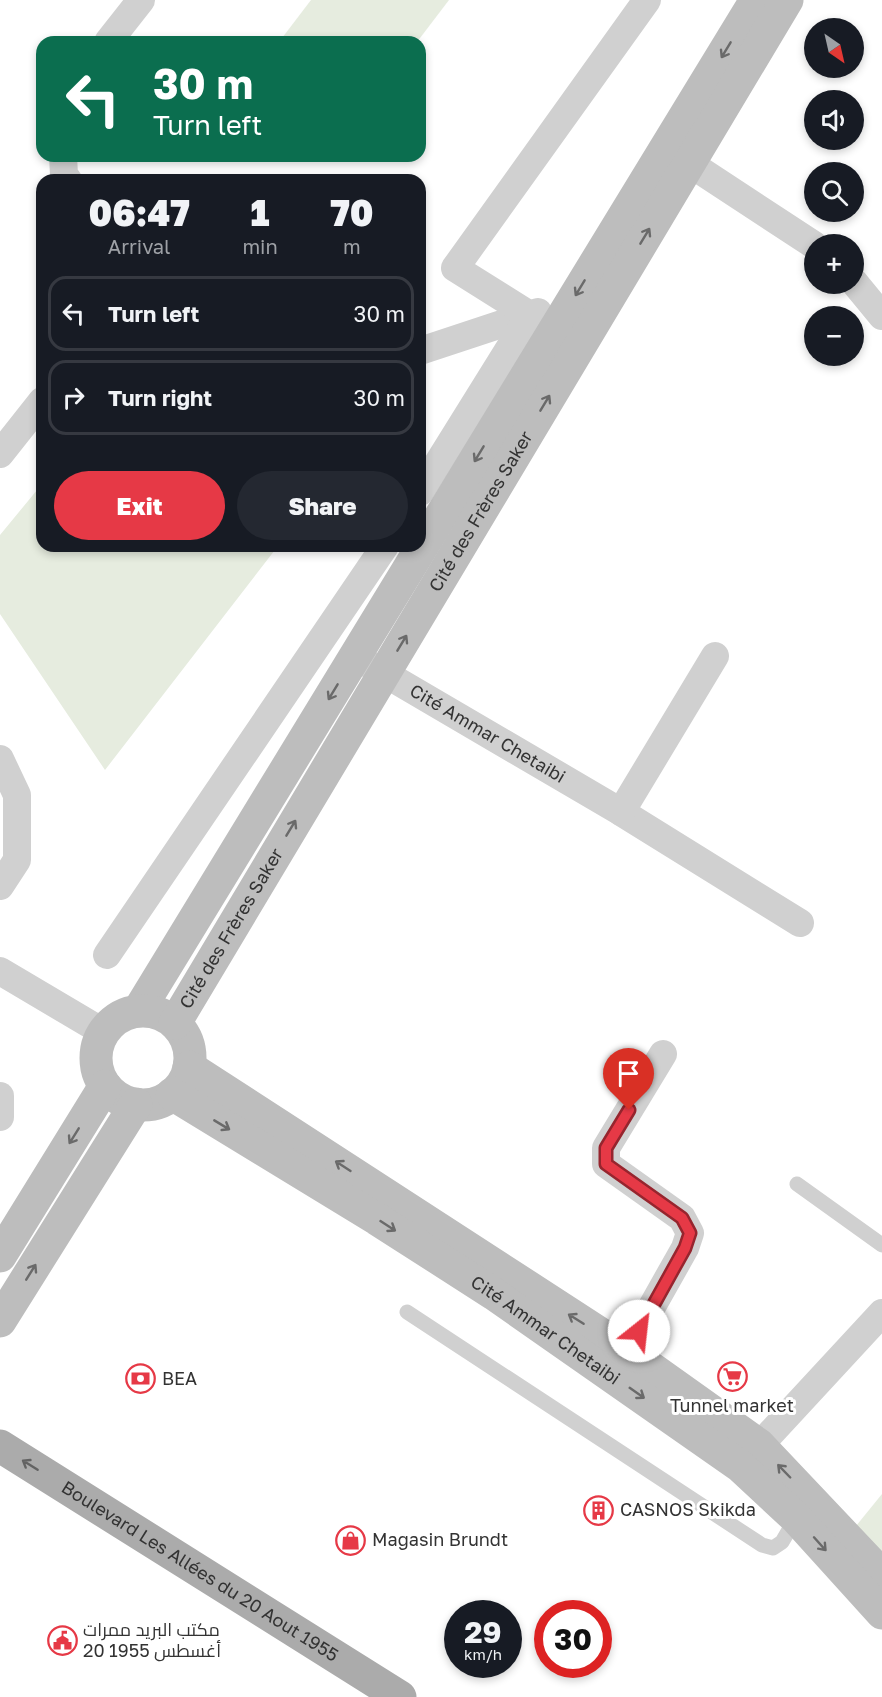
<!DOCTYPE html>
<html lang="en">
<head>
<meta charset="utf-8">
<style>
  body { margin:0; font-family:"Golos Text",Cairo,sans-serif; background:#242831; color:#f1f3f6; height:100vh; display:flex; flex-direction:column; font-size:22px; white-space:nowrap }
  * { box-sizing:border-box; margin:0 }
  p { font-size:20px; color:#9ea1a6 }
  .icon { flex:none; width:33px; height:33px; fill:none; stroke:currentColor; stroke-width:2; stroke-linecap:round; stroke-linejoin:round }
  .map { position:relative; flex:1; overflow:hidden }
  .details { position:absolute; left:36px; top:174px; width:390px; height:378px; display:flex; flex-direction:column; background:#171b24; border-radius:18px; box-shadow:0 3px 9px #0003 }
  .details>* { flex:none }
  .guide { position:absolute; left:36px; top:36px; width:390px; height:126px; border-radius:18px; box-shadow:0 3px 9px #0003; background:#0b6e4f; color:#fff; overflow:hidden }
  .needle { width:39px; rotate:146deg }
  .buttons { position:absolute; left:804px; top:18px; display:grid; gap:12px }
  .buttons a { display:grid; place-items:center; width:60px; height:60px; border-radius:50%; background:#171b24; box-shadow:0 3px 9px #0003; font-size:30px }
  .speed { position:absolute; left:444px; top:1600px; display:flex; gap:12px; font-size:30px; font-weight:700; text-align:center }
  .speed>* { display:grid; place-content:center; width:78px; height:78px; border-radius:50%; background:#171b24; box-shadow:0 3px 9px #0003; line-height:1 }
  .speed small { font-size:15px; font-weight:400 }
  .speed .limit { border:9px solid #d22; background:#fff; color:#111 }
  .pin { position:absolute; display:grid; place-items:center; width:51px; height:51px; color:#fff; margin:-62px -26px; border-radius:50% 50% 50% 0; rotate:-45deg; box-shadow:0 0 6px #0007 }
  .pin .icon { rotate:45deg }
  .me { position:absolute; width:66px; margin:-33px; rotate:29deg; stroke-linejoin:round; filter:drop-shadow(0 0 4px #0008) }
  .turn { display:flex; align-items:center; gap:21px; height:126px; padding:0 18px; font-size:27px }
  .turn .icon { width:78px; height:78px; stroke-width:2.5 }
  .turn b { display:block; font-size:42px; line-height:51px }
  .eta { display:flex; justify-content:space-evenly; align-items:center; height:102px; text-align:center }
  .eta b { font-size:36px; font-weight:800; line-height:42px }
  .action { display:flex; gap:12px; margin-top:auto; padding:12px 18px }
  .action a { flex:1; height:69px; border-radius:36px; background:#e63946; color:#fff; font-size:24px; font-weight:800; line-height:69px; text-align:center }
  .action a+a { background:#242831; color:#f1f3f6 }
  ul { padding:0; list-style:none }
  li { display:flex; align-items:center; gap:18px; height:75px; margin:0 12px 9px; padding:0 6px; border:3px solid #363941; border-radius:18px }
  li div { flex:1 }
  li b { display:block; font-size:22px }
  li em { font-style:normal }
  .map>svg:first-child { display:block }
</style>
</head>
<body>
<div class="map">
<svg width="882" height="1697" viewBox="0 0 882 1697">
  <rect width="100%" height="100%" fill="#fff"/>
  <g fill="#e6ecdf">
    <polygon points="311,0 449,0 417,42 279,42"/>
    <polygon points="42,484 42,546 278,546 105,770 0,614 0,535"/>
    <polygon points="882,1494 882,1554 856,1526"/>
  </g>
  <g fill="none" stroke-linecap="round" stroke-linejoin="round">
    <g stroke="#d0d0d0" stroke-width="15">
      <polyline points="797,1184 882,1245"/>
      <polyline points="407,1312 762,1545 773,1548 782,1542 796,1518"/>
    </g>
    <g stroke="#d0d0d0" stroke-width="28">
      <polyline points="108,42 141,0"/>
      <polyline points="63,156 64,175 68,180"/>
      <polyline points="689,163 814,245"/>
      <polyline points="854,282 882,316"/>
      <polyline points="420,351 538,312"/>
      <polyline points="0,454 42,401"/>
      <polyline points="420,492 530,315 455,268 647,0"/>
      <path id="s1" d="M365,662L621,812L800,923"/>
      <polyline points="0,759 17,795 17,860 0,886"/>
      <polyline points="621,812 715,656"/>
      <polyline points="107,955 385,546"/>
      <polyline points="0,971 103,1032"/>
      <polyline points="0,1096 0,1117"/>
      <polyline points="627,1351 685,1248 690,1233 682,1218 606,1164 606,1148 663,1054"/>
      <polyline points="744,1462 882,1313"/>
    </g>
    <g stroke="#bdbdbd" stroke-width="33">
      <polyline points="139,1010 756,0"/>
      <circle cx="143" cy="1058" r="47"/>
      <path id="s2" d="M175,1023L787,0"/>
      <polyline points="189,1067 627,1351 759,1445 882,1575"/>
      <path id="s3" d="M172,1094L377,1219L494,1294L740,1466L796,1518L882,1613"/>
      <polyline points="0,1256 105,1086"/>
      <polyline points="0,1321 136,1104"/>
    </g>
    <path stroke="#ababab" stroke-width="33" id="s4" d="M0,1446L400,1697"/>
  </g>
  <defs><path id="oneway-shaft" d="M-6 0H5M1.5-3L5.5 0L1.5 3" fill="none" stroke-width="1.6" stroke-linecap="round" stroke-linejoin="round" transform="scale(1.5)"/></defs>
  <g stroke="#6a6a6a">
    <use href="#oneway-shaft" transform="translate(726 50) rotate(121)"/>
    <use href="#oneway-shaft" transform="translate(645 236) rotate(-59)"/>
    <use href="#oneway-shaft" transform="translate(580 288) rotate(121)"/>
    <use href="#oneway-shaft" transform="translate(545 403) rotate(-59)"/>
    <use href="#oneway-shaft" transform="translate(479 454) rotate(121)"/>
    <use href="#oneway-shaft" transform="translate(402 643) rotate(-59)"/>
    <use href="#oneway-shaft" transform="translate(333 692) rotate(121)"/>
    <use href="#oneway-shaft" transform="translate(291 828) rotate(-59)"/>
    <use href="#oneway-shaft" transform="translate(222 1125) rotate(31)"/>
    <use href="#oneway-shaft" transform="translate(74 1136) rotate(122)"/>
    <use href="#oneway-shaft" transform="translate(343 1166) rotate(-147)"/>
    <use href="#oneway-shaft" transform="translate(388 1226) rotate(33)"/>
    <use href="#oneway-shaft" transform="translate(31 1272) rotate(-58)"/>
    <use href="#oneway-shaft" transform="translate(576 1319) rotate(-148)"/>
    <use href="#oneway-shaft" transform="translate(637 1393) rotate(35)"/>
    <use href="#oneway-shaft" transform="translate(784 1471) rotate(-134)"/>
    <use href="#oneway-shaft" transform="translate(820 1544) rotate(48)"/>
  </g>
  <use stroke="#636363" href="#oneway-shaft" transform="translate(30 1465) rotate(-148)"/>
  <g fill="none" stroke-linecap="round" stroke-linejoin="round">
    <defs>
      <polyline id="route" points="629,1110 606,1148 606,1164 682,1218 690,1233 685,1248 639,1331"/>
    </defs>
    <use href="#route" stroke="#96252e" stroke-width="15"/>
    <use href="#route" stroke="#e63946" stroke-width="10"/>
  </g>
  <defs>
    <symbol id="supermarket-ring" viewBox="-11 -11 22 22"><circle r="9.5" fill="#fff" stroke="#e63946" stroke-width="1.5"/><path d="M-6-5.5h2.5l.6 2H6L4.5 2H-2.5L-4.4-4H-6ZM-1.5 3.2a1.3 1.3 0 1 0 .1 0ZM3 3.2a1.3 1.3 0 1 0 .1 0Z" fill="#e63946"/></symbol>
    <symbol id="bank-ring" viewBox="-11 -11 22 22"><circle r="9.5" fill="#fff" stroke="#e63946" stroke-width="1.5"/><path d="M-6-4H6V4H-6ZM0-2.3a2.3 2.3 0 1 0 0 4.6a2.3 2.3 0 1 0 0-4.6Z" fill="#e63946"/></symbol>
    <symbol id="building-ring" viewBox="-11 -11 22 22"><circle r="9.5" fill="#fff" stroke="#e63946" stroke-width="1.5"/><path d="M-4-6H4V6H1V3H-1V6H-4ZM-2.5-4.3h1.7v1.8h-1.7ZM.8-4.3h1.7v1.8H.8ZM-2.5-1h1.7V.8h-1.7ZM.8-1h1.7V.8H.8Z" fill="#e63946"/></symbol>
    <symbol id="shop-ring" viewBox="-11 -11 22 22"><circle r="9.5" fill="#fff" stroke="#e63946" stroke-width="1.5"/><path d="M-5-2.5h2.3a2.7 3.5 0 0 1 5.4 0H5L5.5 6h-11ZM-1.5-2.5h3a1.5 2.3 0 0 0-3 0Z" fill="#e63946"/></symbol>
    <symbol id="civic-ring" viewBox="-11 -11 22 22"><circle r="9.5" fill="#fff" stroke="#e63946" stroke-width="1.5"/><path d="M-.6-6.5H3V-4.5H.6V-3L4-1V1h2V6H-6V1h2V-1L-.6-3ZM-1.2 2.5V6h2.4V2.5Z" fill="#e63946"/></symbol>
  </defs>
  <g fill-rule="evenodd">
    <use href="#supermarket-ring" x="716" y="1360" width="33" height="33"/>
    <use href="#bank-ring" x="124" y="1362" width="33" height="33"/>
    <use href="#building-ring" x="582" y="1494" width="33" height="33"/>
    <use href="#shop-ring" x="334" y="1524" width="33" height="33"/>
    <use href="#civic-ring" x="46" y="1624" width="33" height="33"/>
  </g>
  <g text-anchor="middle" stroke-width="6" stroke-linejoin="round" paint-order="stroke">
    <g font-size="18" fill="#333" stroke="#fff">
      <text dy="6" stroke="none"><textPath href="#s2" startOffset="596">Cité des Frères Saker</textPath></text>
      <text dy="6" stroke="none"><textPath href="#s1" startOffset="142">Cité Ammar Chetaibi</textPath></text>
      <text dy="6" stroke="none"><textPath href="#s2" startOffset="110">Cité des Frères Saker</textPath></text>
      <text dy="6" stroke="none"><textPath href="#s3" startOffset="442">Cité Ammar Chetaibi</textPath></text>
      <text dy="6" stroke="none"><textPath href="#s4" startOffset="236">Boulevard Les Allées du 20 Aout 1955</textPath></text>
    </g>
    <g font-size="18" fill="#333" stroke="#fff" text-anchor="start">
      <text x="162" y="1385">BEA</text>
      <text x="732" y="1412" text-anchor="middle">Tunnel market</text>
      <text x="620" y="1516">CASNOS Skikda</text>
      <text x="372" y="1546">Magasin Brundt</text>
      <text x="83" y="1636">مكتب البريد ممرات<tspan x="83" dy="21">20 أغسطس 1955</tspan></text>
    </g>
  </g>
</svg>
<div class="buttons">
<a><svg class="needle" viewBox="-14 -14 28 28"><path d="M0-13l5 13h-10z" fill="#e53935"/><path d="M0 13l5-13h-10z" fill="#9ea1a6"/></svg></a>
<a><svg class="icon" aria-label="sound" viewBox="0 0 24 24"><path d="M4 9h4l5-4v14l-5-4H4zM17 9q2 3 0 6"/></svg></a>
<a><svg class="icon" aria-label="search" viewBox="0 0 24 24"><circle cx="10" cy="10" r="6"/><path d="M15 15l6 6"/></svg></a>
<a>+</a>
<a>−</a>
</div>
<div class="speed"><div>29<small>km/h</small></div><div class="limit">30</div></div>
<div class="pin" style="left:629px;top:1110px;background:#d93025"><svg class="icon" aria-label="arrive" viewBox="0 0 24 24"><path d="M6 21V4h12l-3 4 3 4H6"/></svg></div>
<svg class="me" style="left:639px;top:1331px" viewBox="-20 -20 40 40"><circle r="19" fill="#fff"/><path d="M0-13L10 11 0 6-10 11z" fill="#e63946"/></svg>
<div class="guide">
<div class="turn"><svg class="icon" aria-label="left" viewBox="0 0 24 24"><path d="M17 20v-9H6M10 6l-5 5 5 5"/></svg><div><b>30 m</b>Turn left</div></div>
</div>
<section class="details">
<div class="eta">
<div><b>06:47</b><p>Arrival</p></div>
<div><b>1</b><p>min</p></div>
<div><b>70</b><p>m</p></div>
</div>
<ul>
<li><svg class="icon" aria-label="left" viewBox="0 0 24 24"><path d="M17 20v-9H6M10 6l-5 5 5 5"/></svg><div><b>Turn left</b></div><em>30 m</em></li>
<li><svg class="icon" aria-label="right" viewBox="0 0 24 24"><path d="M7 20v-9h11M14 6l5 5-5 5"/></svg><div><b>Turn right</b></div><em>30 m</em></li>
</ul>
<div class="action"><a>Exit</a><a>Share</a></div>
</section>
</div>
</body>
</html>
